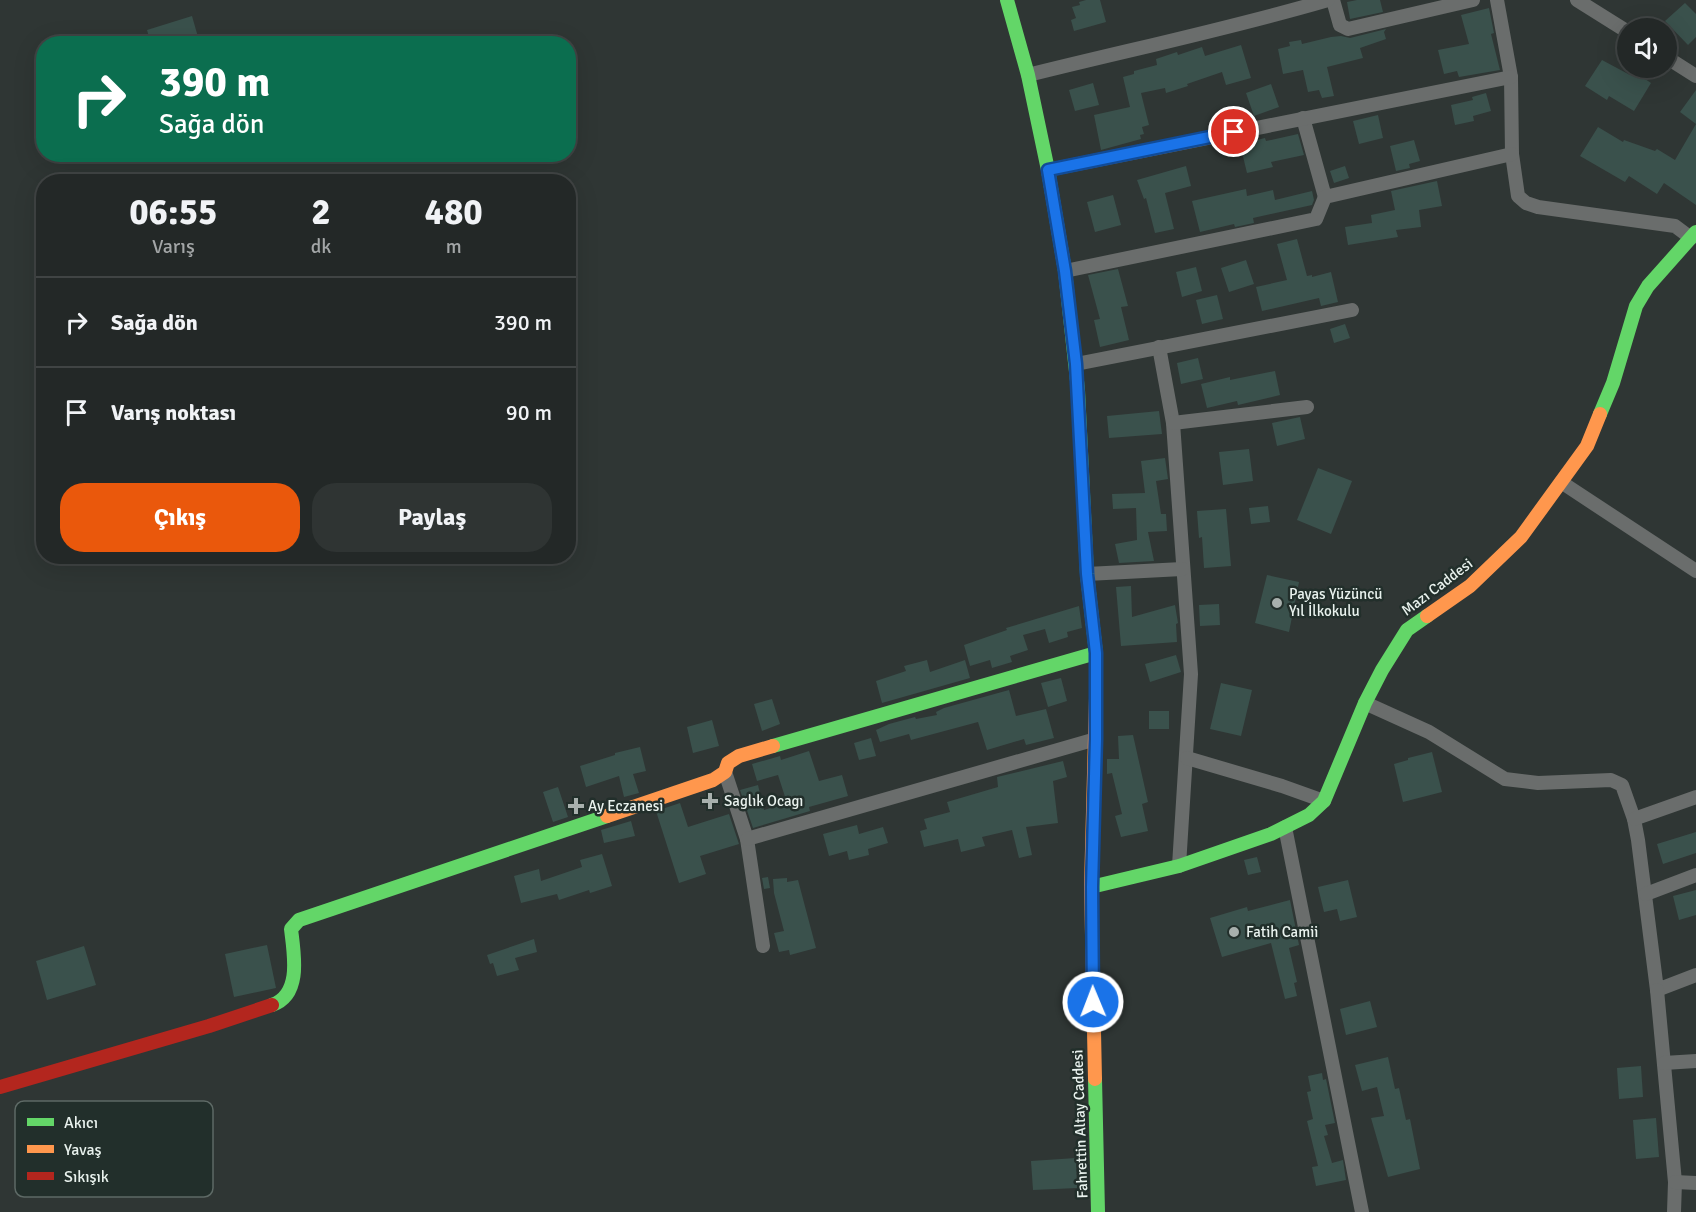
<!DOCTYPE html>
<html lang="tr">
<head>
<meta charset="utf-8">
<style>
  body { margin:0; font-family:Signika,sans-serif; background:#2f3433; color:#f1f3f6; height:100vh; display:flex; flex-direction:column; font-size:22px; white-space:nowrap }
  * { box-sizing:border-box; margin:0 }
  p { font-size:20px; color:#a3a6a7 }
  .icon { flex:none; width:33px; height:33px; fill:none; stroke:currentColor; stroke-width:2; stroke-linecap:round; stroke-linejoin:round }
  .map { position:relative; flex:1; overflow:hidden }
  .details { position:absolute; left:36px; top:174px; width:540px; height:390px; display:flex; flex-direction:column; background:#232827; border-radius:24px; box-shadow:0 6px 24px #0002,0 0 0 2px #404444 }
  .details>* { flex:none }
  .banner { position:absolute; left:36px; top:36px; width:540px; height:126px; border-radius:24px; box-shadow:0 6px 24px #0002,0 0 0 2px #404444; background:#0b6e4f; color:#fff; overflow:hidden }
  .tools { position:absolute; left:1617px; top:18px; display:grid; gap:12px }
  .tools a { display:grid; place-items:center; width:60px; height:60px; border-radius:50%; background:#232827; box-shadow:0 6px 24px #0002,0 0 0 2px #404444; font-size:30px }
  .pin { position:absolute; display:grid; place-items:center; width:51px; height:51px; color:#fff; margin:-26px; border:3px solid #fff; border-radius:50%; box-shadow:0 2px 6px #0007 }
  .me { position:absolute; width:66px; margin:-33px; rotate:359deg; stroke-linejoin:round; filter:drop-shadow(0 0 4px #0008) }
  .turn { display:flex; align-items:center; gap:21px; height:126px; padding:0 24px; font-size:27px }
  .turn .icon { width:78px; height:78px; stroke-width:2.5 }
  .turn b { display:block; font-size:42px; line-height:51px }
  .eta { display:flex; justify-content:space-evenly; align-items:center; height:102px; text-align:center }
  .eta b { font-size:36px; font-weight:700; line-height:42px }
  .cta { display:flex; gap:12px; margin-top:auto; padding:12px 24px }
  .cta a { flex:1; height:69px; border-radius:24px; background:#ea580c; color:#fff; font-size:24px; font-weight:700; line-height:69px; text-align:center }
  .cta a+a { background:#2f3433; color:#f1f3f6 }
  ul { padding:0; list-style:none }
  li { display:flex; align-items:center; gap:18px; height:90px; padding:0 24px; border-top:2px solid #404444 }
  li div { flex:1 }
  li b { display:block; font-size:22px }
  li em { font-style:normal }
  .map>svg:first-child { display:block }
</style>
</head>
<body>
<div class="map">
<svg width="1696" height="1212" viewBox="0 0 1696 1212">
  <rect width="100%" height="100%" fill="#2f3634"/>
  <g fill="#3a514c">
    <polygon points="1086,0 1100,0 1106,22 1074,31 1071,20 1076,18 1072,7 1080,5 1079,2"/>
    <polygon points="1357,0 1380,0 1383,12 1350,19 1347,2"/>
    <polygon points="1685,3 1696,14 1696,37 1688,45 1665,21"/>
    <polygon points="1489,8 1494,33 1491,34 1500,70 1459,77 1457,71 1444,74 1438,50 1469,44 1461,15"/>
    <polygon points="192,16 200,44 151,44 147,30"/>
    <polygon points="1386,29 1384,32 1386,39 1360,48 1363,58 1327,67 1334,96 1322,98 1319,90 1308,92 1303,70 1283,74 1278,49 1290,46 1289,42 1301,40 1302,44 1331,37 1341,36 1350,38"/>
    <polygon points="1241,45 1251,78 1226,85 1222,72 1187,84 1188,86 1166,93 1165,88 1141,93 1149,125 1142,127 1144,134 1140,135 1141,139 1101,150 1094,115 1130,107 1123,77 1134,74 1134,71 1157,65 1156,59 1177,52 1178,55 1202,47 1205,56"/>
    <polygon points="1602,60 1630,75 1633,71 1651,83 1634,111 1609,96 1607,100 1585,86"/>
    <polygon points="1093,83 1099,105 1075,111 1069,90"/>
    <polygon points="1271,84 1279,107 1254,116 1246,93"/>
    <polygon points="1696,90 1696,124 1680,112"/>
    <polygon points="1486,93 1491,111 1473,116 1474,121 1455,125 1451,105 1473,100 1472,97"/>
    <polygon points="1378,115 1383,138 1359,144 1353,121"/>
    <polygon points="1696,124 1696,205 1664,183 1657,194 1629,176 1625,182 1580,156 1598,127 1623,142 1624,140 1655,151 1657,149 1675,160"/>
    <polygon points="1298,134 1304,155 1271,162 1273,167 1247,173 1240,144 1265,138 1266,141"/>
    <polygon points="1414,140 1420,161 1409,164 1410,168 1396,171 1390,146"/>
    <polygon points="1186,166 1191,186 1165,193 1174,229 1155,233 1146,198 1144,199 1137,180"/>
    <polygon points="1345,166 1349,178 1334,183 1330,171"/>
    <polygon points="1437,181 1442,206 1419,210 1421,227 1396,230 1398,237 1348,245 1345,227 1372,223 1371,215 1395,210 1391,191"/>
    <polygon points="1246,189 1247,196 1273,190 1275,200 1312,191 1314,200 1312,205 1253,218 1254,223 1235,227 1234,224 1200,232 1192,201"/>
    <polygon points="1113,195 1121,225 1095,232 1087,202"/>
    <polygon points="1297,239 1307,276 1312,275 1312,277 1331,272 1338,302 1321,306 1319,298 1262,311 1256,287 1287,280 1277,244"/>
    <polygon points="1246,260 1254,284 1229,292 1221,268"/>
    <polygon points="1196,267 1202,291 1182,297 1176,272"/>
    <polygon points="1118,269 1128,306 1121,307 1129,340 1100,347 1094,320 1100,319 1088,275"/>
    <polygon points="1217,295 1223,319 1202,324 1196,300"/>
    <polygon points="1345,324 1350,338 1334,343 1330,329"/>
    <polygon points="1198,358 1203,379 1181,384 1177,363"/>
    <polygon points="1275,371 1280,395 1238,405 1237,401 1207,408 1201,384 1230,377 1230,380"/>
    <polygon points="1159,411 1162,434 1109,438 1107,416"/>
    <polygon points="1300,417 1305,439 1277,446 1272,423"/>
    <polygon points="1249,449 1253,481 1223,485 1219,452"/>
    <polygon points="1165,458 1168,479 1156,481 1161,514 1166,514 1167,531 1148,532 1154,561 1119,563 1115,544 1137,540 1136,508 1113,509 1112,494 1145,493 1141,461"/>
    <polygon points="1318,468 1352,481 1331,534 1297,520"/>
    <polygon points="1268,506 1270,522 1251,524 1249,508"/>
    <polygon points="1226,509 1231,566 1204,568 1202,537 1199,538 1197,511"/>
    <polygon points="1267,575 1299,582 1289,632 1255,623"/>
    <polygon points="1131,586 1132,617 1175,605 1178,623 1176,624 1177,642 1121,646 1116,587"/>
    <polygon points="1219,604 1220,625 1200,626 1199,605"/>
    <polygon points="1079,606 1082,628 1067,632 1068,637 1049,643 1045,629 1023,635 1028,650 1010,656 1012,662 992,668 990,660 970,666 964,645 1007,630 1006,628"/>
    <polygon points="1176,655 1181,672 1150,682 1145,664"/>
    <polygon points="927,660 930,672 965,660 970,678 882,703 876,681 906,671 904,666"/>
    <polygon points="1061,678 1067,701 1048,707 1041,683"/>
    <polygon points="1221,683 1252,690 1241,736 1210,729"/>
    <polygon points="1009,690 1016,716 1046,709 1054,738 1026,745 1024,739 987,750 978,722 911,740 909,734 880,742 876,730 889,724 915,717 916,719 937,715 936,712 944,708"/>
    <polygon points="772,699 780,724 762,731 754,704"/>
    <rect x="1149" y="711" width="20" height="18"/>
    <polygon points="712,720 719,746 693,753 687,727"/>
    <polygon points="1133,735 1148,802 1142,804 1148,831 1121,837 1115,816 1122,814 1112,773 1107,774 1107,759 1119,759 1118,736"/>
    <polygon points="871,738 876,756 859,760 854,743"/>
    <polygon points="640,747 646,771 633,774 639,793 624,797 619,776 586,787 580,766 615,755 615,753"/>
    <polygon points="809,751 819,781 842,775 848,796 809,807 810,811 753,828 740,790 758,785 764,810 787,803 778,775 757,781 752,764 780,756 781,760"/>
    <polygon points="1432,752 1442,792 1403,802 1394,764 1408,760 1408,758"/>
    <polygon points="1063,761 1067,777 1053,781 1058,823 1026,827 1032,855 1019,858 1012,830 982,837 985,846 961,852 958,839 924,847 920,831 927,829 924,819 950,812 947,802 998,787 997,777"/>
    <polygon points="558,787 568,817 553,822 543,792"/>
    <polygon points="680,803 688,827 729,814 739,844 700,856 706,874 679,883 656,811"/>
    <polygon points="631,821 635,836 604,843 601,830"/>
    <polygon points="857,825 859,834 883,827 888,843 868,849 869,855 849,860 847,851 829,856 823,834"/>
    <polygon points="1696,832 1696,853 1663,864 1657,844"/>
    <polygon points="602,854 612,886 590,893 589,890 559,900 557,894 521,903 514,876 539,869 541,881 582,867 580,860"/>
    <polygon points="1257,857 1261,872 1248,875 1244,860"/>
    <polygon points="768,877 770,888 764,889 762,878"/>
    <polygon points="787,878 787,882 798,880 816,948 790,955 789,950 779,952 774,933 784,931 774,893 773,879"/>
    <polygon points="1348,880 1357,917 1340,921 1337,909 1324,912 1318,887"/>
    <polygon points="1696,890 1696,915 1679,920 1673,896"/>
    <polygon points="1290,900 1299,945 1289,948 1297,982 1294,983 1297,996 1285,999 1271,943 1222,957 1210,918 1247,907 1248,911"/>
    <polygon points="534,939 537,952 515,958 519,970 497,976 493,963 490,964 487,955"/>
    <polygon points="267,945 276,988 234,997 225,954"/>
    <polygon points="84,946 96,985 47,1000 36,961"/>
    <polygon points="1370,1001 1377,1027 1346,1035 1340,1009"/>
    <polygon points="1388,1057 1395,1089 1399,1088 1406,1120 1410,1119 1420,1169 1388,1177 1371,1118 1384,1116 1377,1087 1362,1091 1355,1065"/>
    <polygon points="1641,1066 1643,1097 1619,1099 1617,1068"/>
    <polygon points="1322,1073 1323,1080 1326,1079 1335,1123 1325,1125 1328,1135 1324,1136 1332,1163 1343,1160 1346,1180 1316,1186 1312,1167 1318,1166 1307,1121 1313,1119 1307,1092 1311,1091 1308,1076"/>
    <polygon points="1656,1118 1659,1157 1636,1159 1633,1120"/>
    <polygon points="1076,1158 1077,1188 1033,1190 1031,1161"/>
  </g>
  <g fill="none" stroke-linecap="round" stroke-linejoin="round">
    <g stroke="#6a6d6c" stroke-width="14">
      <polyline points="1333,0 1340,25 1348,29 1473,0"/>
      <polyline points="1497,0 1511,77 1512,154 1518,196 1526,203 1538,207 1675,226 1691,238"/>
      <polyline points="1577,0 1628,32"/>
      <polyline points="1666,57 1696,76"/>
      <path d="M1028,75C1128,50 1229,29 1328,0"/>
      <polyline points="1303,118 1325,197"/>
      <polyline points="1048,170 1511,77"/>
      <polyline points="1065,271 1316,219 1325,197 1512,154"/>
      <polyline points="1159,347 1173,423 1191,674 1179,866"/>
      <polyline points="1076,364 1352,310"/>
      <polyline points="1173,423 1307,407"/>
      <polyline points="1561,482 1696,571"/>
      <polyline points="1087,574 1182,569"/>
      <polyline points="1365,703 1429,732 1505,779 1538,783 1611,780 1622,785 1634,819 1638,840 1657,990 1696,975"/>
      <polyline points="1187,758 1282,786 1324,801"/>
      <polyline points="725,772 747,839 763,946"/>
      <polyline points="1634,819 1696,797"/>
      <polyline points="1285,827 1362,1212"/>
      <polyline points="747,839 1096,739"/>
      <polyline points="1646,894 1696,875"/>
      <polyline points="1657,990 1675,1182 1674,1212"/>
      <polyline points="1664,1063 1696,1061"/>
      <polyline points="1675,1182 1696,1183"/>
    </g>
    <g stroke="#63d668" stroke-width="14">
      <polyline points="1007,0 1028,75 1048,170 1065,271 1078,390 1087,574 1096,653 1096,698"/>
      <polyline points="1600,414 1613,383 1636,306 1648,286 1696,232"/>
      <polyline points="773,746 1096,653"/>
      <polyline points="1091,887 1179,866 1271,834 1309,815 1324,801 1365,703 1382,670 1407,630 1427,616"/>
      <path d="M272,1005C302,995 294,954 291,929L299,920L607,816"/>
      <polyline points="1095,1079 1098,1212"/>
    </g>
    <g stroke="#ff974d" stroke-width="14">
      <polyline points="1427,616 1470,586 1521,537 1587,446 1600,414"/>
      <polyline points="607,816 713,780 725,772 728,763 739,756 773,746"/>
      <polyline points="1095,1079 1091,887 1096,698"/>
    </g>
    <polyline stroke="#b3261e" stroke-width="14" points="0,1087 209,1026 272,1005"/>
  </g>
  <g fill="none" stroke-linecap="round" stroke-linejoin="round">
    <defs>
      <polyline id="route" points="1093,1002 1092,887 1096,739 1096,653 1087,574 1076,364 1065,271 1048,170 1234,132"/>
    </defs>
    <use href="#route" stroke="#114b97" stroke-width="15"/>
    <use href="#route" stroke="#1a73e8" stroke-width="10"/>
  </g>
  <g fill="#a8b0ad" stroke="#222f2b" stroke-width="2">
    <circle cx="1277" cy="603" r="6"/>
    <path d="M707 792h6v6h6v6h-6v6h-6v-6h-6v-6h6z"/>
    <path d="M573 797h6v6h6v6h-6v6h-6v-6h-6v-6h6z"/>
    <circle cx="1234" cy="932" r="6"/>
  </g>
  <g text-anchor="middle" stroke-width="5" stroke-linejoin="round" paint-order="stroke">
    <g font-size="15" fill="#e9f2ee" stroke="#222f2b">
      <text transform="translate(1437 587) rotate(-37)" y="5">Mazı Caddesi</text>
      <text transform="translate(1080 1124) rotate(-92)" y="5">Fahrettin Altay Caddesi</text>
    </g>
    <g font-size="15" fill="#e9f2ee" stroke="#222f2b" text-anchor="start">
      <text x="1289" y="599">Payas Yüzüncü<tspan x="1289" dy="17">Yıl İlkokulu</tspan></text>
      <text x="724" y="806">Saglık Ocagı</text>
      <text x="588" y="811">Ay Eczanesi</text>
      <text x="1246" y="937">Fatih Camii</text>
    </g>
  </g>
  <rect x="15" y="1101" width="198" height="96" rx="9" fill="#222f2b" stroke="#5e6a66" stroke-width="1.5"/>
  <rect x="27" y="1118" width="27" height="8" fill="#63d668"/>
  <rect x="27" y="1145" width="27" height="8" fill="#ff974d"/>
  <rect x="27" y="1172" width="27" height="8" fill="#b3261e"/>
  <g font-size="16" fill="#e9f2ee">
    <text x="64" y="1128">Akıcı</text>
    <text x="64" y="1155">Yavaş</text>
    <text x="64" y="1182">Sıkışık</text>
  </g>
</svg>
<div class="tools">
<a><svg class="icon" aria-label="sound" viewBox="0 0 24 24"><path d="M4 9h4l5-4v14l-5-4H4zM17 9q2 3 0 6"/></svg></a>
</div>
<div class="pin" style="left:1234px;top:132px;background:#d93025"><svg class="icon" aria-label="arrive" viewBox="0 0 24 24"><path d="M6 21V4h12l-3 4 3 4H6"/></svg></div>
<svg class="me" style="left:1093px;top:1002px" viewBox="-20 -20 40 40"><circle r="17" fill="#1a73e8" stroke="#fff" stroke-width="3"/><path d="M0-11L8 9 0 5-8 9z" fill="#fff"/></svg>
<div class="banner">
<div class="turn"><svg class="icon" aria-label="right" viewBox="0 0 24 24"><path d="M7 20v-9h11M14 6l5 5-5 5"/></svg><div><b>390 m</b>Sağa dön</div></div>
</div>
<section class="details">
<div class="eta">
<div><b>06:55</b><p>Varış</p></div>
<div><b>2</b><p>dk</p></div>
<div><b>480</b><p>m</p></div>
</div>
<ul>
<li><svg class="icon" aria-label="right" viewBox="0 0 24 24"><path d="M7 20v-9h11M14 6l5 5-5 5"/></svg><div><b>Sağa dön</b></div><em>390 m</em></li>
<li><svg class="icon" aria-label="arrive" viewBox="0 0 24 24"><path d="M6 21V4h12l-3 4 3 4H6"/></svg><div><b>Varış noktası</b></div><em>90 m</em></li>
</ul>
<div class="cta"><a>Çıkış</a><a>Paylaş</a></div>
</section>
</div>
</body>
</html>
